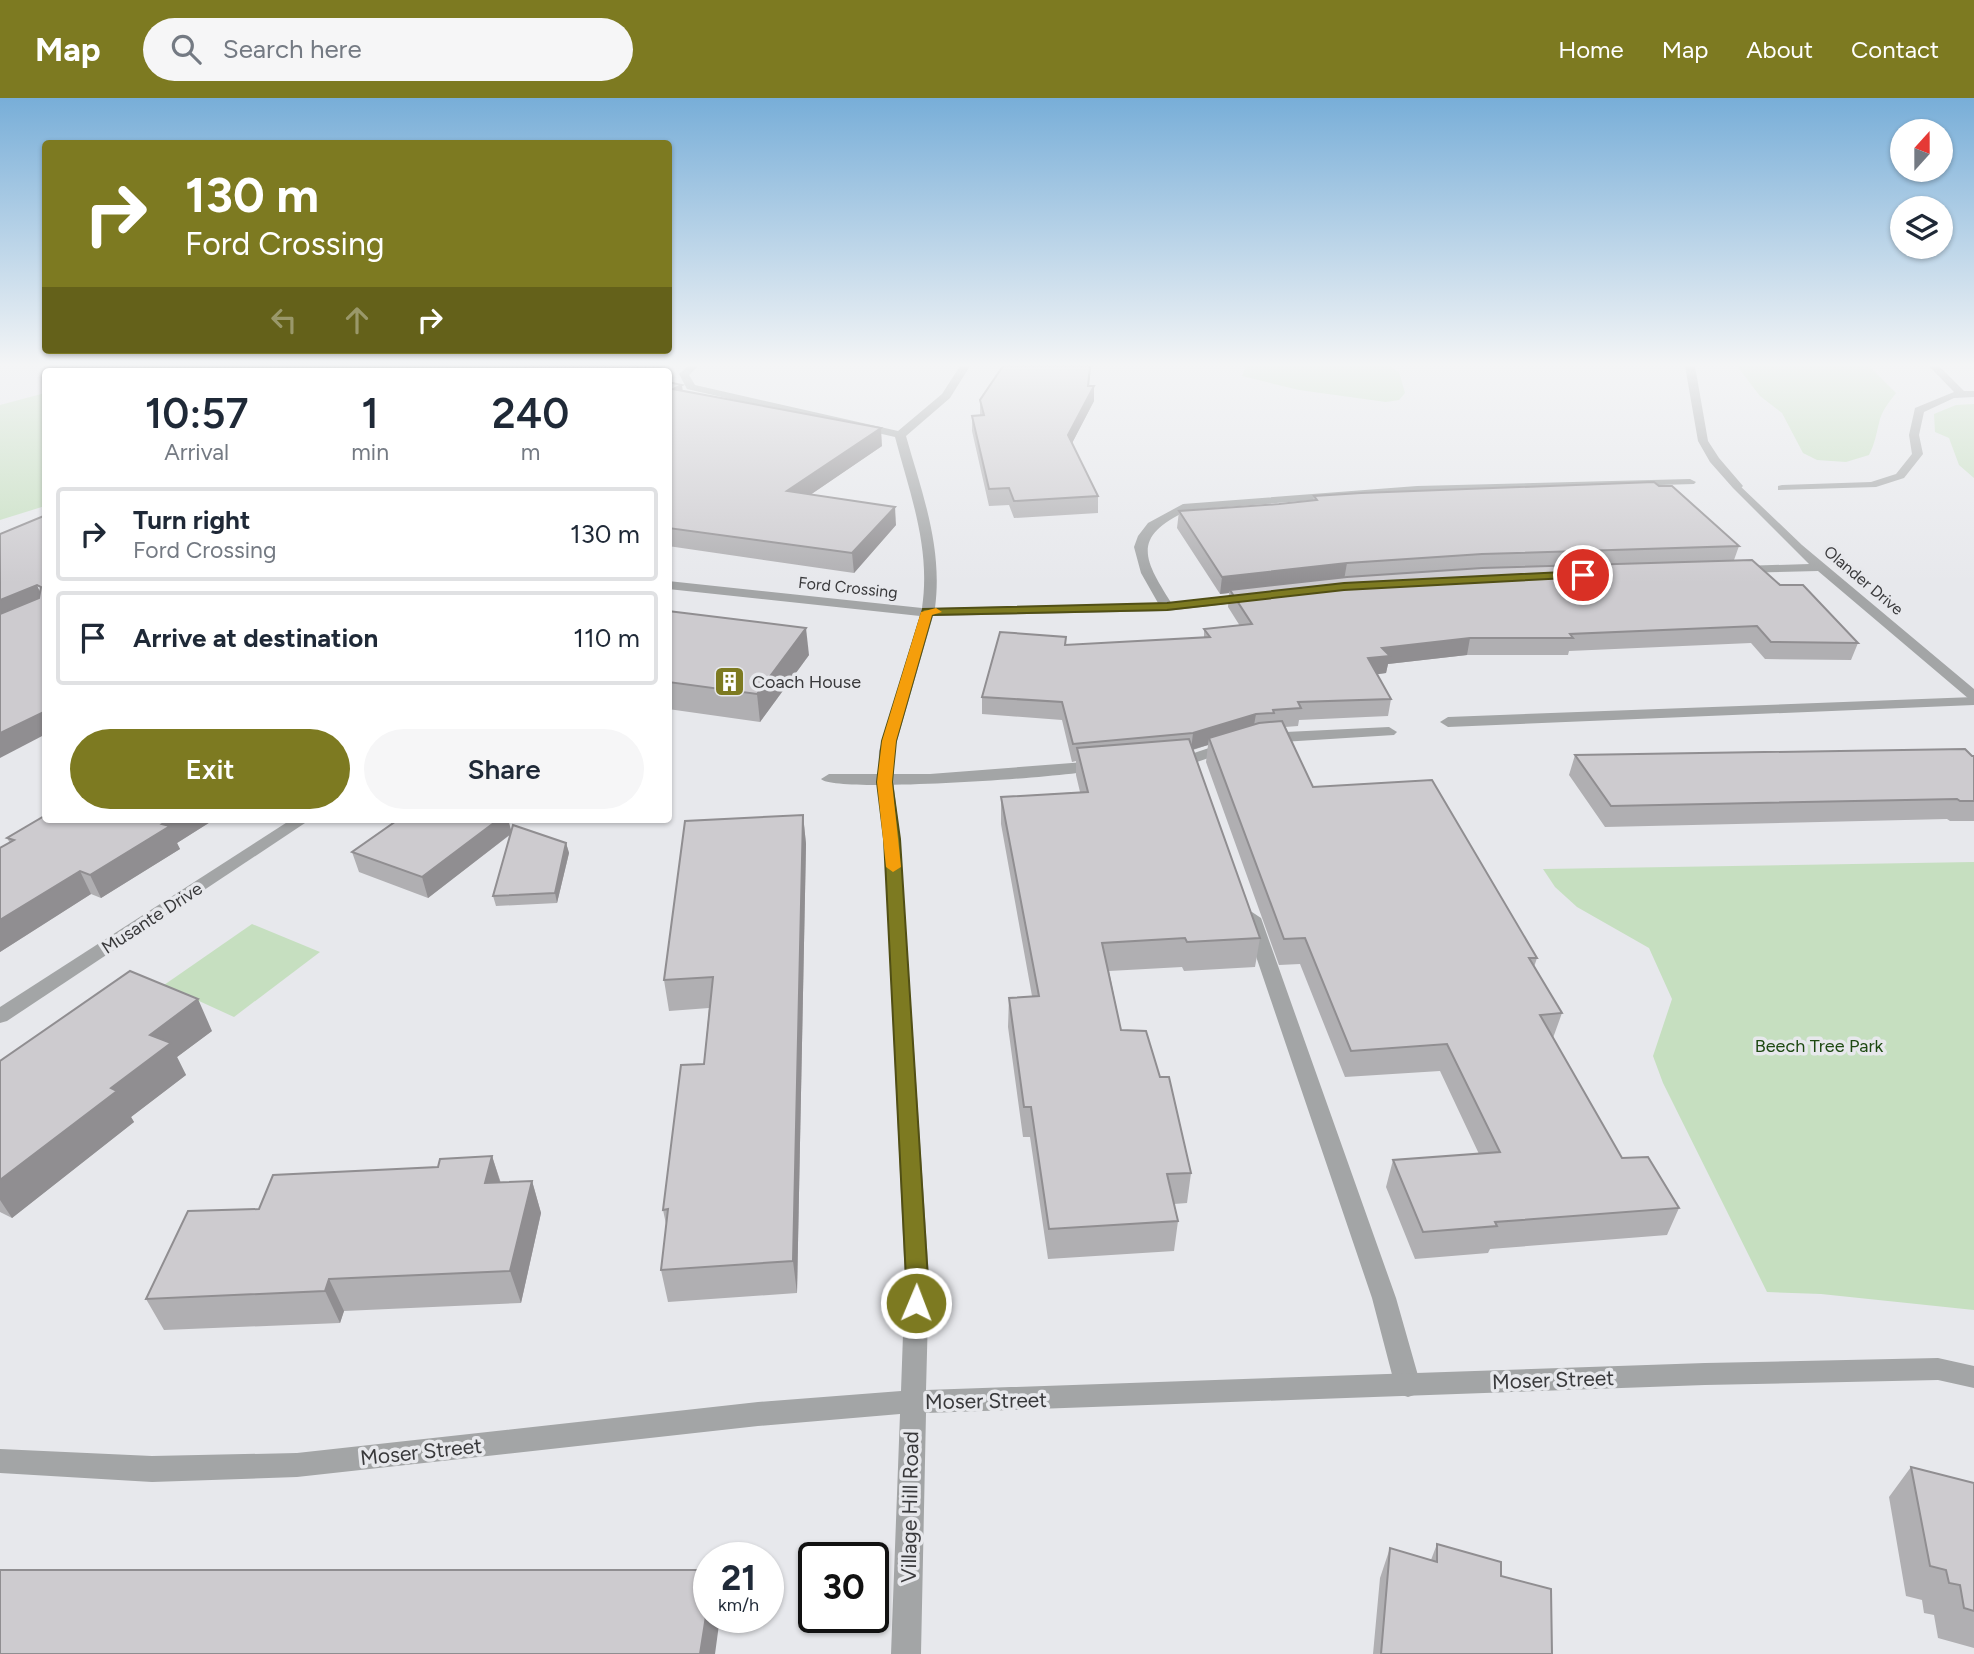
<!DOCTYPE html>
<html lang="en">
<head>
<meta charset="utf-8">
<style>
  body { margin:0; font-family:Figtree,sans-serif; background:#f6f6f7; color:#1f2937; height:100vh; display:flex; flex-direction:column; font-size:26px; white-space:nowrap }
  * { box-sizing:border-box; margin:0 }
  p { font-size:23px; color:#747a83 }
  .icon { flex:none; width:38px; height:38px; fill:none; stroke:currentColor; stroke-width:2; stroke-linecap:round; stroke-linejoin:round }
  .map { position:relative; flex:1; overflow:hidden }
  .side { position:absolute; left:42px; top:270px; width:630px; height:455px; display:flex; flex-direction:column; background:#fff; border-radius:7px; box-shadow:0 2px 5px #0004 }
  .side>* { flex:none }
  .top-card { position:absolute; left:42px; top:42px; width:630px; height:214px; border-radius:7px; box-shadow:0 2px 5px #0004; background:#7d7a21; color:#fff; overflow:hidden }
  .needle { width:46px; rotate:21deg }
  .buttons { position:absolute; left:1890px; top:21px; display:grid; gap:14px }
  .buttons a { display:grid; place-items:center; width:63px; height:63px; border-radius:50%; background:#fff; box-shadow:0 2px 5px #0004; font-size:35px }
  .speed { position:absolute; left:693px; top:1444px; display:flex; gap:14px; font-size:35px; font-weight:700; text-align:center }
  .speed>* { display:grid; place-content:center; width:91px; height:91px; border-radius:50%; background:#fff; box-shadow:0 2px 5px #0004; line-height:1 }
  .speed small { font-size:18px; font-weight:400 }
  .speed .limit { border:4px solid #111; border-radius:10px; background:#fff; color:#111 }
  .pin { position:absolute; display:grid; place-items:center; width:60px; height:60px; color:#fff; margin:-30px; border:4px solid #fff; border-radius:50%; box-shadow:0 2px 7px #0007 }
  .me { position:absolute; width:77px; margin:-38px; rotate:1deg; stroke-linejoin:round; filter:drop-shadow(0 0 5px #0008) }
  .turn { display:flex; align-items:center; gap:24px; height:147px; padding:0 28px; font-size:32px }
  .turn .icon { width:91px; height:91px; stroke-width:2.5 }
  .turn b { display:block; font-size:49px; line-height:60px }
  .lanes { display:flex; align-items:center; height:66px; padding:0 28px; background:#0003; justify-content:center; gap:35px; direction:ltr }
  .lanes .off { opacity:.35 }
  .eta { display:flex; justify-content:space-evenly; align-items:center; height:119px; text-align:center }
  .eta b { font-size:42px; font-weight:600; line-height:49px }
  .button { display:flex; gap:14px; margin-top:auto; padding:14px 28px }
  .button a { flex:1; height:80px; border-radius:42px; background:#7d7a21; color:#fff; font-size:28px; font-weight:600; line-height:80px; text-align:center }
  .button a+a { background:#f6f6f7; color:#1f2937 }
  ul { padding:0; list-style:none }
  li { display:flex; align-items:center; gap:21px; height:94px; margin:0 14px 10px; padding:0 14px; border:4px solid #e0e1e3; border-radius:7px }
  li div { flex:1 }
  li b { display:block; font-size:26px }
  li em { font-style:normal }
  header { display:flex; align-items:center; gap:42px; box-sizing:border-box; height:98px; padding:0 35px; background:#7d7a21; color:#fff }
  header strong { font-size:33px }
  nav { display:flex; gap:38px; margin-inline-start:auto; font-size:24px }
  .search { width:490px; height:63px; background:#f6f6f7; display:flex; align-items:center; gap:18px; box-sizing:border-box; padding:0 24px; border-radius:38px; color:#747a83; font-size:26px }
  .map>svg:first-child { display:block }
</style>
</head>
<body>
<header>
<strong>Map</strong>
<div class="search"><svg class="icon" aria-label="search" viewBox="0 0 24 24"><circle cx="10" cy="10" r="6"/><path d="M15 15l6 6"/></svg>Search here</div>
<nav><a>Home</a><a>Map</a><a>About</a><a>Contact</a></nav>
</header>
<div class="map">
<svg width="1974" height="1556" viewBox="0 0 1974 1556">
  <rect width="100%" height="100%" fill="#e7e8ec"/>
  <g fill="#c6dfc0">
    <polygon points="146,268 526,268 516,273 126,273"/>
    <polygon points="1246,268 1389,268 1399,274 1405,295 1399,302 1386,304 1299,292 1242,278"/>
    <path d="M1737,268H1869L1896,295C1889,304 1881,314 1879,325C1876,337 1875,345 1869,357L1846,364L1817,362L1803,355L1782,315L1760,298Z"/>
    <polygon points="45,295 45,408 0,422 0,307"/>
    <polygon points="1974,306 1974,380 1959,367 1949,340 1935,334 1934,316 1956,307"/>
    <polygon points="1974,764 1974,1212 1821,1196 1767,1194 1663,985 1653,958 1672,901 1649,850 1577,809 1555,789 1543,771"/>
    <polygon points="252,826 320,854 234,919 164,887"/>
  </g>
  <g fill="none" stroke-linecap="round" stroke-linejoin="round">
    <g fill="#a3a5a6" fill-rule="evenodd">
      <polygon points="1685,268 1695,268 1708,343 1719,360 1743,388 1741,390 1733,390 1710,364 1698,343"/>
      <polygon points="1929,268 1939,268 1964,293 1974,293 1974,299 1954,300 1924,314 1919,337 1923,356 1904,380 1876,389 1778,392 1778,388 1782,387 1871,384 1896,376 1912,356 1909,337 1915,310 1954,294"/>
      <path d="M1690,381L1696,384L1694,386L1417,394L1189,412C1129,439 1144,462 1174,509L1167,513L1162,512L1141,475L1134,449L1138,438L1148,425L1183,406L1417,388Z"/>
      <polygon points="1974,599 1974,607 1448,629 1440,624 1448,619"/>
      <polygon points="1389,629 1397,634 1394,637 1267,645 1259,640 1267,635"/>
      <polygon points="1230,643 1235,645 1238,648 1235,651 1194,665 1186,660 1188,657"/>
      <path d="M1098,663L1106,668L1104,671C1072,679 835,696 821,681L829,676H930Z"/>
      <polygon points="1252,814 1261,820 1396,1200 1421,1288 1417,1296 1408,1299 1399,1296 1395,1288 1372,1200 1243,820"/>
    </g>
    <g fill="#a3a5a6" fill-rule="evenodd">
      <path d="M688,268H698L689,277L695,287L898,333L942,296L960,268H970L950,300L906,338C922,395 943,449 935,510L1167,505L1252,495L1259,499L1252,503L1167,513L933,518L894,653V691L900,741L929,1180L926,1292L1705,1265L1938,1260L1974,1268V1290L1938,1282L1705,1287L926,1315L921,1556H891L900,1316L758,1328L297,1379L152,1384L0,1375V1351L152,1358L297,1355L758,1304L901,1293L905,1180L884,741L878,691L879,653L920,518L668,491V483L922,510C931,450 910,396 895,339L687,291L679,276Z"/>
      <polygon points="1737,385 1802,447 1974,591 1974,602 1969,601 1818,473 1736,475 1736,469 1741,468 1809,466 1733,390 1733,386"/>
      <polygon points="292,721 311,721 7,923 0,925 0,909"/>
    </g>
  </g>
  <g fill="#b0afb2">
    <polygon points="1091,268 1089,288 1094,288 1094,303 1072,345 1098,398 1098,415 1014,420 1009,407 989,408 972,333 972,318 980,317 980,302"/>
    <polygon points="668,284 682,293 882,348 810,397 896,427 854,475 668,448"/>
    <polygon points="1314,398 1739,448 1734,462 1780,487 1858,545 1851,562 1765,561 1751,545 1569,553 1568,557 1467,557 1388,566 1386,575 1377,576 1391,601 1388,618 1299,622 1298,628 1285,629 1313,689 1537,860 1534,869 1562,915 1553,940 1622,1060 1679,1110 1667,1137 1490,1151 1488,1155 1415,1161 1386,1089 1393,1062 1479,1056 1440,973 1345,979 1300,866 1279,867 1206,664 1208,647 1193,652 1260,840 1255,869 1184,873 1182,869 1109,873 1121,932 1160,979 1191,1075 1187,1105 1174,1106 1178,1123 1174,1153 1048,1161 1030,1039 1023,1039 1008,929 1009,900 1032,898 1001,726 1001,699 1080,694 1076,677 1076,663 1072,664 1062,622 982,616 982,599 1066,547 1204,540 1204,531 1240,528 1228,509 1229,495 1220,496 1177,430 1179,413 1279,406 1313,402"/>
    <polygon points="668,513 809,557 760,624 668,611"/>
    <polygon points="1575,657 1974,658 1974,723 1950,723 1947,721 1605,729 1569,677"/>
    <polygon points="803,717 806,746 797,1195 668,1204 661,1172 666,1126 663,1112 704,966 709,910 669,913 664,882"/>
    <polygon points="46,721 215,721 177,745 180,751 101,800 91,796 0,854 0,750 10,745 7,740"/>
    <polygon points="511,734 566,745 569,755 557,805 496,808 493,798 511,736 428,800 359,774 352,754"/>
    <polygon points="212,933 177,959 186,977 131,1019 134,1024 12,1120 0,1114 0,963"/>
    <polygon points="492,1058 501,1085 532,1083 541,1115 521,1205 344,1213 340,1225 164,1232 146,1201 259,1111 438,1069"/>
    <polygon points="1911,1369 1974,1385 1974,1550 1938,1540 1934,1517 1924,1515 1922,1502 1906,1498 1889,1399"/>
    <polygon points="1437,1446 1501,1478 1552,1556 1373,1556 1380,1480 1390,1450 1431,1462"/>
  </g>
  <g fill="#908e91">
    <polygon points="636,268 664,268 656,273 628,273"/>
    <polygon points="1090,268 1088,300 1094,288 1094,303 1068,353 1068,337"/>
    <polygon points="682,287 684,303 673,291"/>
    <polygon points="881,330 882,348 788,412 787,393"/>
    <polygon points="895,409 896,427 854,475 852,455"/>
    <polygon points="1347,465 1344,482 1230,492 1229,495 1220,496 1222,479"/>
    <polygon points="37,487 45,505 0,524 0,502"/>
    <polygon points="806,530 809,557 760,624 757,596"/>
    <polygon points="1470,540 1467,557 1388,566 1386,575 1365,578 1368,560 1382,550"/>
    <polygon points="46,613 46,636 0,660 0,635"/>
    <polygon points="1256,616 1253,633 1209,640 1208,647 1191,652 1193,635"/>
    <polygon points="803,717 806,746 797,1195 793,1163"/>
    <polygon points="170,721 215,721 177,745 180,751 101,800 90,777"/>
    <polygon points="499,721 508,721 512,735 428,800 422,779"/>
    <polygon points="566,745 569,755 557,805 555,795"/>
    <polygon points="80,773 91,796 0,854 0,822"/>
    <polygon points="198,901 212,933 177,959 186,977 131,1019 134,1024 12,1120 0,1102 0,1082 111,990 150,937"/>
    <polygon points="492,1058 502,1090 485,1085"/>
    <polygon points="532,1083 541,1115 521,1205 510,1173"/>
    <polygon points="329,1181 344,1213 340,1225 325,1193"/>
    <polygon points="709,1499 709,1519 720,1519 715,1556 700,1556"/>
  </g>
  <g fill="#cdcbcf" stroke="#908e91" stroke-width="2">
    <polygon points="528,268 636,268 628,273 518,273"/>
    <polygon points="1003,268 1090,268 1088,288 1094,288 1068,337 1098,398 1014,403 1009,390 989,391 972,318 984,317 980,302"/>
    <polygon points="668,284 682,287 673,291 881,330 787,393 895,409 852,455 668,430"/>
    <polygon points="1654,384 1659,388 1672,388 1739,448 1482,456 1347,465 1222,479 1179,413 1279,406 1317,402 1314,398 1361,395"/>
    <polygon points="46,417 46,613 0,635 0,516 39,500 41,489 37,487 0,502 0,436"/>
    <polygon points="1752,462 1780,487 1803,487 1858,545 1771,544 1757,528 1570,536 1573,540 1470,540 1382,550 1390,558 1368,560 1391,601 1298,604 1301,610 1273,612 1274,615 1256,616 1193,635 1073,646 1062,604 982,599 1000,534 1066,539 1065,547 1210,539 1204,531 1252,526 1230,492 1347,479 1482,470"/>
    <polygon points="668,513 806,530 757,596 668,584"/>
    <polygon points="1282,623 1313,689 1432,682 1537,860 1529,860 1562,915 1540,917 1622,1060 1648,1059 1679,1110 1495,1124 1497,1128 1423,1134 1393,1062 1500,1054 1447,946 1351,953 1305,840 1284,841 1209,640 1259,625"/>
    <polygon points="1189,641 1260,840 1187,844 1185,840 1102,845 1121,932 1146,933 1160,979 1169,979 1191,1075 1167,1076 1178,1123 1049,1131 1031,1009 1024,1009 1009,900 1039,898 1001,699 1088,694 1077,650"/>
    <polygon points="1965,651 1972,658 1974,658 1974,703 1960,703 1957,701 1611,708 1575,657"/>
    <polygon points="46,717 46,721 170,721 162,726 170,728 90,777 80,773 0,822 0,750 14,742 7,740"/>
    <polygon points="803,717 793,1163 661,1172 668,1111 663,1112 681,967 704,966 713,879 664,882 685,723"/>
    <polygon points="399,721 499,721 422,779 352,754"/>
    <polygon points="513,727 566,745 555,795 493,798"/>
    <polygon points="130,873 198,901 150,937 171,945 111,990 117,993 0,1082 0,963"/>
    <polygon points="492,1058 485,1085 532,1083 510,1173 329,1181 325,1193 146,1201 188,1113 259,1111 273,1077 438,1069 440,1061"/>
    <polygon points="1911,1369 1974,1385 1974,1513 1964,1510 1960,1487 1949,1485 1946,1472 1930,1468"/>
    <polygon points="1437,1446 1501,1464 1501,1478 1551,1491 1552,1556 1381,1556 1390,1450 1437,1464"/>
    <polygon points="0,1472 709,1472 709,1499 700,1556 0,1556"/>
  </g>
  <linearGradient id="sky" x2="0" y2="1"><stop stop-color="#78aed8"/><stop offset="0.55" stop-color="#f4f5f6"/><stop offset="1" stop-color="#f4f5f6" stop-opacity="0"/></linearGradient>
  <rect width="1974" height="485" fill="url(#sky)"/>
  <polygon fill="#7d7a21" stroke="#514f15" stroke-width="2" points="1583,473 1589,477 1587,479 1344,492 1167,512 932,517 896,643 892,684 900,741 928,1181 927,1205 924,1212 916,1215 908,1212 905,1205 906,1181 884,741 877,684 882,643 923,511 1167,505 1344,485"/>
  <polygon fill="#f59e0b" points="936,510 942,514 932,517 896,643 892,684 901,769 893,774 886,769 877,684 882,643 921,514"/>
  <defs>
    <symbol id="building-square" viewBox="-11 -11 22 22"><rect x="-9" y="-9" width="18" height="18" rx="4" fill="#7d7a21" stroke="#e7e8ec"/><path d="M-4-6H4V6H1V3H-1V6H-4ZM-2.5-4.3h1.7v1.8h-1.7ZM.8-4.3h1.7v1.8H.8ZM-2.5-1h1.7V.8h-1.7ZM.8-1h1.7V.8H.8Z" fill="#fff"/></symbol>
  </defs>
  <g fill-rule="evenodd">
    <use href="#building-square" x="712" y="566" width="35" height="35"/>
  </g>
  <g text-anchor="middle" stroke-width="7" stroke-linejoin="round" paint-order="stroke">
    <g font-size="16" fill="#39393b" stroke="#e7e8ec">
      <text transform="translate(1864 482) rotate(40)" y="6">Olander Drive</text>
      <text transform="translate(848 489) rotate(6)" y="6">Ford Crossing</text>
    </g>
    <g font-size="18" fill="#39393b" stroke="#e7e8ec" text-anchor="start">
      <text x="752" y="590">Coach House</text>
    </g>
    <g font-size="18" fill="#39393b" stroke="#e7e8ec">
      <text transform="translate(152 820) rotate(-33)" y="6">Musante Drive</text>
    </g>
    <g font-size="18" fill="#1d4911" stroke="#e7e8ec">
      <text x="1819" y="954">Beech Tree Park</text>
    </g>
    <g font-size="21" fill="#39393b" stroke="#e7e8ec">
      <text transform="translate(1553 1282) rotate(-2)" y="7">Moser Street</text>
      <text transform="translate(986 1303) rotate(-1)" y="7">Moser Street</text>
      <text transform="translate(421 1354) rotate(-6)" y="7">Moser Street</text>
      <text transform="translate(910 1409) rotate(-89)" y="7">Village Hill Road</text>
    </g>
  </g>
</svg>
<div class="buttons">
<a><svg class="needle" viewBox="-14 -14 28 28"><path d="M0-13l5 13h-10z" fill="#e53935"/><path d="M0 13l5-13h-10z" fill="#747a83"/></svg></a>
<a><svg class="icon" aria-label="layers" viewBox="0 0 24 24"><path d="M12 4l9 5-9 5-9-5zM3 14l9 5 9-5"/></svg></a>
</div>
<div class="speed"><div>21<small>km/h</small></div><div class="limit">30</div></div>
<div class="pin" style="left:1583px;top:477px;background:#d93025"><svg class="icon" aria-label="arrive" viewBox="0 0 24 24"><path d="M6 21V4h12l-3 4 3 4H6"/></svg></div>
<svg class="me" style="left:916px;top:1205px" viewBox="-20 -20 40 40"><circle r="17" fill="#7d7a21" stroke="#fff" stroke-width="3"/><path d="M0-11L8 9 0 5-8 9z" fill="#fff"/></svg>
<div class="top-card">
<div class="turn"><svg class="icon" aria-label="right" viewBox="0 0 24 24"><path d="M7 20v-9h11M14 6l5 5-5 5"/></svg><div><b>130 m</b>Ford Crossing</div></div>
<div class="lanes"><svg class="icon off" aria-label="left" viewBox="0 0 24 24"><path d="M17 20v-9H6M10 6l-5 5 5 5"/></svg><svg class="icon off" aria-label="ahead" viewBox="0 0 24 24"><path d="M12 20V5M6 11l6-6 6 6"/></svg><svg class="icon" aria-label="right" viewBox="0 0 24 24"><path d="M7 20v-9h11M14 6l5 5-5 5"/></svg></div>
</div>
<section class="side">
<div class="eta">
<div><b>10:57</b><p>Arrival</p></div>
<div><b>1</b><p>min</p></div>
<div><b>240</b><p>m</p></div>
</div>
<ul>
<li><svg class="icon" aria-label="right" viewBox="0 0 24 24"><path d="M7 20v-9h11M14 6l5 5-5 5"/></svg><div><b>Turn right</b><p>Ford Crossing</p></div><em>130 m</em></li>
<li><svg class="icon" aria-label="arrive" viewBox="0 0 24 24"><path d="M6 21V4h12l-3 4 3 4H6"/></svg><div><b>Arrive at destination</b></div><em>110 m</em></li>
</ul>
<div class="button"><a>Exit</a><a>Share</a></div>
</section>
</div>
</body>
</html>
